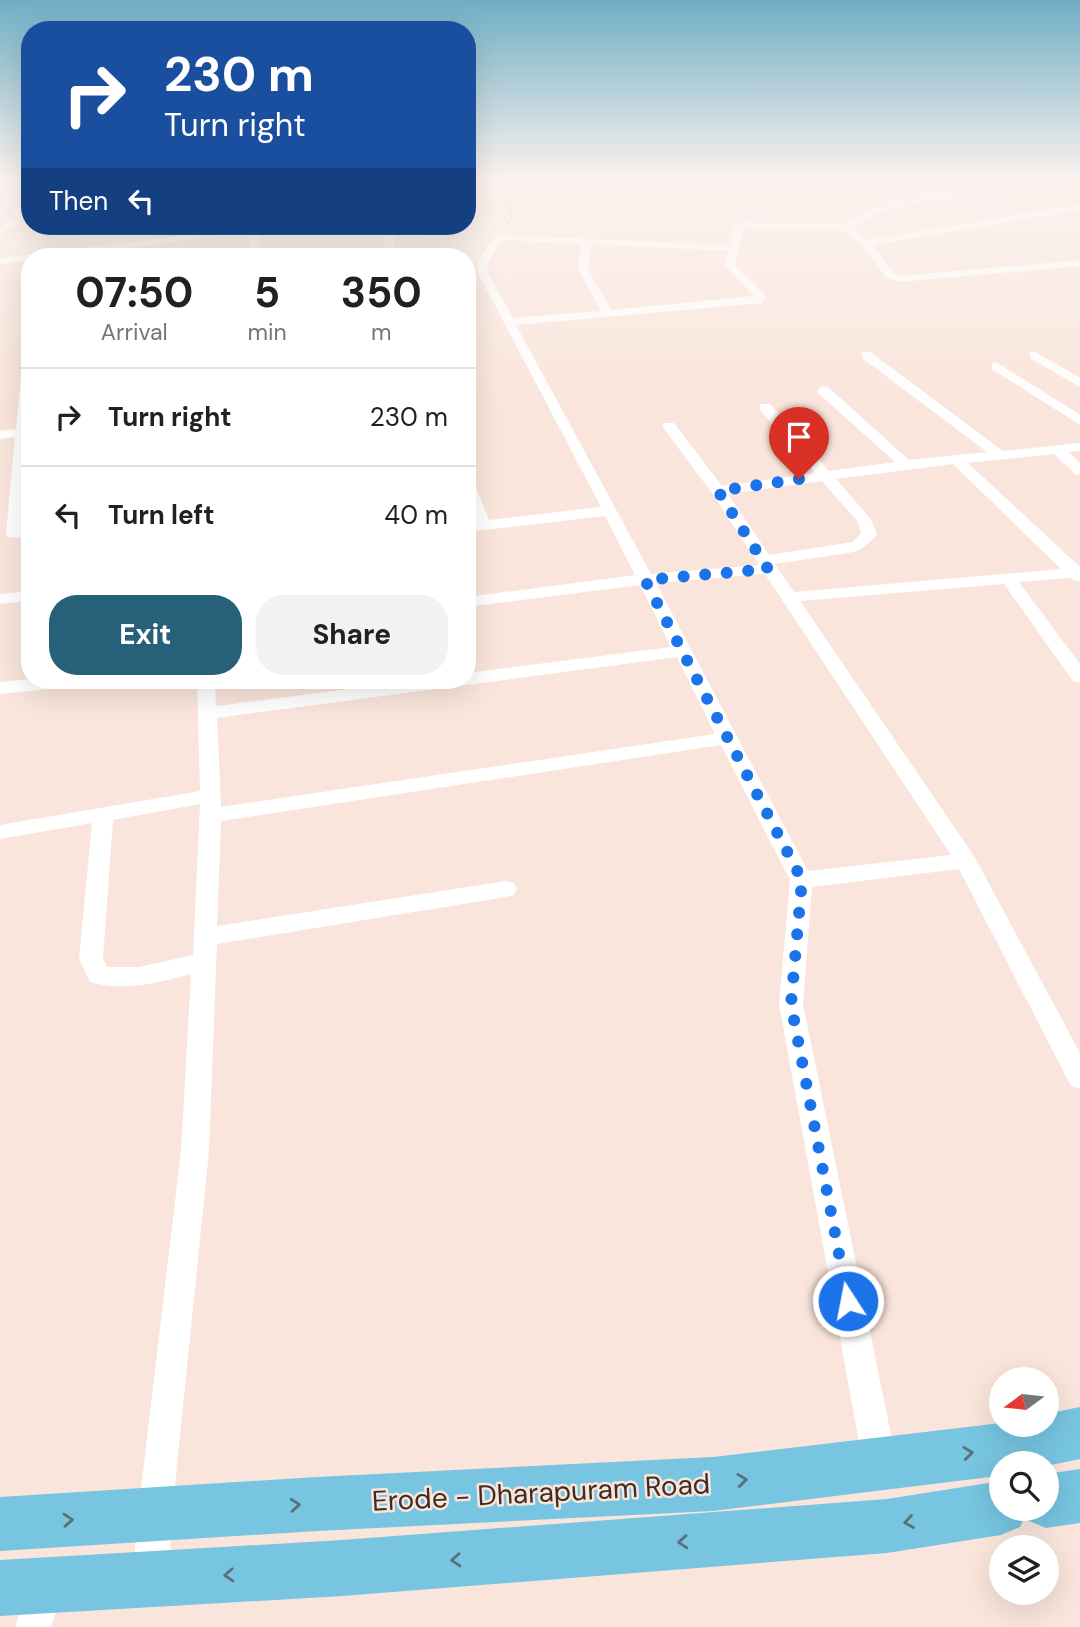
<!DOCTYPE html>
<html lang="en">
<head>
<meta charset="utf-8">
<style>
  body { margin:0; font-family:"DM Sans",sans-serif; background:#f2f2f2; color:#202124; height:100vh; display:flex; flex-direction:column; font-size:26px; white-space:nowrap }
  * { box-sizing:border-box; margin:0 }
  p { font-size:23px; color:#757577 }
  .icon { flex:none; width:38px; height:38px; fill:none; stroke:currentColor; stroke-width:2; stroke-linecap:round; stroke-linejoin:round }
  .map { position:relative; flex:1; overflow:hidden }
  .details { position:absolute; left:21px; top:248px; width:455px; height:441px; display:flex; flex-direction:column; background:#fff; border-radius:28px; box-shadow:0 7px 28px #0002 }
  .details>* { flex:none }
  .guide { position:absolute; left:21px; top:21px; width:455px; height:214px; border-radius:28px; box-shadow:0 7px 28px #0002; background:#1a4fa0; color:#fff; overflow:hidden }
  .needle { width:46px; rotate:255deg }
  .fabs { position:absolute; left:989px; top:1367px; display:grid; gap:14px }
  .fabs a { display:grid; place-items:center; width:70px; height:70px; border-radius:50%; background:#fff; box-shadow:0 7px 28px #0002; font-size:35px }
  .pin { position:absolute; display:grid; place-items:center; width:60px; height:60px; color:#fff; margin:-72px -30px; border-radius:50% 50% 50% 0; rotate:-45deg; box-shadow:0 0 7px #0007 }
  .pin .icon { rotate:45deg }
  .me { position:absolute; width:77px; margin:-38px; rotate:349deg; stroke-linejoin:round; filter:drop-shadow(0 0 5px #0008) }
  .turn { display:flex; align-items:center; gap:24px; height:147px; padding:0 28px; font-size:32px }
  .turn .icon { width:91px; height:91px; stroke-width:2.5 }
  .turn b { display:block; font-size:49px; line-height:60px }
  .then { display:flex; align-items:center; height:66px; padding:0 28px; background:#0003; gap:14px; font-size:26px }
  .eta { display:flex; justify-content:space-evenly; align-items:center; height:119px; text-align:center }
  .eta b { font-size:42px; font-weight:700; line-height:49px }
  .action { display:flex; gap:14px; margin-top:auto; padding:14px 28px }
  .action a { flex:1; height:80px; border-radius:28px; background:#266079; color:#fff; font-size:28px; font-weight:700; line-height:80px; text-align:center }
  .action a+a { background:#f2f2f2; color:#202124 }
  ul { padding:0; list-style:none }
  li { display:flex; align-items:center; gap:21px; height:98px; padding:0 28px; border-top:2px solid #e0e0e0 }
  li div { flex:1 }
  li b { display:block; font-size:26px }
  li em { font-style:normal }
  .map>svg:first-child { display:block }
</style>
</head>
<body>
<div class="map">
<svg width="1080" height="1627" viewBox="0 0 1080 1627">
  <rect width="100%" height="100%" fill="#f9e5db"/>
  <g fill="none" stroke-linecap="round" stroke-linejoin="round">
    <polyline stroke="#968379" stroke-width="2" stroke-dasharray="1 2.5" stroke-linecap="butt" points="498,197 510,202 512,215 507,224"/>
    <g fill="#fff" fill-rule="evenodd">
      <polygon points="1,182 10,182 7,190 24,214 19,222 0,235 0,227 14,214 0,194"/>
      <polygon points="486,182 499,182 467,195 467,189"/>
      <polygon points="546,182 555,182 552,191 544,189"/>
      <polygon points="880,182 929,182 950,186 945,189"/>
      <path d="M1080,183V189L935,199L878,212L853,227L868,240L1080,204V210L873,245L895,274L900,276L1080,260V266L899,282L887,278L862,245L844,230L744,228L735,264L766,296L762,303L516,325L651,574L759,565L712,493L662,426L664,423H674L722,486L815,473L760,410V404H770L829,471L895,462L818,393L817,390L823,386L828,387L909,460L987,452L862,358V352H870L1003,451L1080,443V451L1069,452L1080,463V475L1075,474L1054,454L968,463L1080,567V582L1070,578L1019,582L1080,664V683L1073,681L1004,584L800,601L974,856L1080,1053V1089L1071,1086L959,869L812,887L803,1004L897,1464L892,1476L880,1481L868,1476L863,1464L779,1004L790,880L721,745L221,821L217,926L506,881L514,883L517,889L514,895L506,897L217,944L209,1151L172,1514L169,1577L164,1590L151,1595L138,1590L133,1577L138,1514L181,1151L191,974C158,983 124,992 90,982L79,958L92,823L0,839V825L200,791L197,681H215L216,706L413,681H467V673L671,647L640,585L467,607V597L635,575L605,516L467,532V522H474L467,503V478L474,482L489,520L601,507L478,273L477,263L496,235L729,245L733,227L742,222L845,224L872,208L935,193ZM503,240L581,244L578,269L601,311L513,318L488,273L487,263ZM591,244L728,251L725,265L754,296L611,310L588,269ZM953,464L1061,569L794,592L775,564L854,552C864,548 870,543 877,534L870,518L836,479ZM822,481L858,522L861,533L853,542L769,555L728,494ZM765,574L951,855L808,871L656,583ZM677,657L715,734L221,807L217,718ZM200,804L193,955L139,967H107L103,958L113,820Z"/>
      <polygon points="253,227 258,230 262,257 252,257 249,233 52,257 30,257 30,425 22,529 30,528 30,538 8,537 6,534 15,437 0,439 0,431 16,429 21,376 23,261 0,264 0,258"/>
      <polygon points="390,231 395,234 394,257 384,257 385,234"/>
      <polygon points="1034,351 1080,378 1080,387 1030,358 1030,352"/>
      <polygon points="996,362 1080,415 1080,425 992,369 992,363"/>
      <polygon points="30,591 30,601 0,604 0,594"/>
      <polygon points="30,679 30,681 78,681 69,687 0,694 0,682"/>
      <polygon points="46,1569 59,1574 64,1587 51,1627 15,1627 33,1574"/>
    </g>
    <g fill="#77c5e1" fill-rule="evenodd">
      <polygon points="1080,1407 1080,1459 1046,1466 1046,1463 1001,1463 1001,1476 998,1476 713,1511 317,1531 0,1551 0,1497 317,1477 713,1457 1001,1423 1046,1424 1046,1414"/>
      <polygon points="1080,1469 1080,1523 1046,1528 1027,1520 1025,1516 1020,1527 1001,1535 887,1553 342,1596 0,1616 0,1560 342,1540 887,1499 1001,1481 1001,1508 1046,1508 1046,1474"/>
    </g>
  </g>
  <defs><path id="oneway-chevron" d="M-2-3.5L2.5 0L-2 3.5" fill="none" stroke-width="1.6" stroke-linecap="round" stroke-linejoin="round" transform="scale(1.75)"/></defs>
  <g stroke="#587178">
    <use href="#oneway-chevron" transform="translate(968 1453) rotate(-7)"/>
    <use href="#oneway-chevron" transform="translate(742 1480) rotate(-7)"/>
    <use href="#oneway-chevron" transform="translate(295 1505) rotate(-4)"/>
    <use href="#oneway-chevron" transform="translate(68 1520) rotate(-4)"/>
    <use href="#oneway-chevron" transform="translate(909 1522) rotate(171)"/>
    <use href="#oneway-chevron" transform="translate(683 1542) rotate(176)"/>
    <use href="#oneway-chevron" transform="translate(456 1560) rotate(176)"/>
    <use href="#oneway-chevron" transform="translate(229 1575) rotate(177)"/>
  </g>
  <linearGradient id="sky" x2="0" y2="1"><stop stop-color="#70aec4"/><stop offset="0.44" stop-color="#fcf3ef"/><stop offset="1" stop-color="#fcf3ef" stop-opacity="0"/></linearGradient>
  <rect width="1080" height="410" fill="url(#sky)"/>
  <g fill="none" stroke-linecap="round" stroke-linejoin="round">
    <polyline stroke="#1a73e8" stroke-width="12" stroke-dasharray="0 21.6" points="799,479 718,491 768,569 645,580 802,880 791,1004 848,1301"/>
  </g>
  <g text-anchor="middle" stroke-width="5" stroke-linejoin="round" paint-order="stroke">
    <g font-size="28" fill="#3f2c22" stroke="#f9e5db">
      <text transform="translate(541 1492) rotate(-3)" y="10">Erode - Dharapuram Road</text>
    </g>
  </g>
</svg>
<div class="fabs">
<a><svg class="needle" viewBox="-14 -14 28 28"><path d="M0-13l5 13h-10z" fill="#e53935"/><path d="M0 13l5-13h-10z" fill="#757577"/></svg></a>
<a><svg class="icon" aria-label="search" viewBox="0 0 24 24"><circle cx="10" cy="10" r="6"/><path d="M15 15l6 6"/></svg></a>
<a><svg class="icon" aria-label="layers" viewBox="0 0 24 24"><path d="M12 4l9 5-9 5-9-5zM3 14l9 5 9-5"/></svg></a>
</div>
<div class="pin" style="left:799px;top:479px;background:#d93025"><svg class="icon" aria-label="arrive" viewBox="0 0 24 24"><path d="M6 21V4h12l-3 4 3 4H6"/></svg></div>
<svg class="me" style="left:848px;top:1301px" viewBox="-20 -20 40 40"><circle r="17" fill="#1a73e8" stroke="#fff" stroke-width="3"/><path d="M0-11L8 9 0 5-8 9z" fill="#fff"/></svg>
<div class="guide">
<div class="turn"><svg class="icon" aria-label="right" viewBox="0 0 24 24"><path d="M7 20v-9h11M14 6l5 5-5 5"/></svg><div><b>230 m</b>Turn right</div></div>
<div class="then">Then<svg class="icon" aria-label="left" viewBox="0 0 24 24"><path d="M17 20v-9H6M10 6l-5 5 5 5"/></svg></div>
</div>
<section class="details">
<div class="eta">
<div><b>07:50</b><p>Arrival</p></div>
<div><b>5</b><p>min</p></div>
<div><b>350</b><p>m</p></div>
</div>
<ul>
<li><svg class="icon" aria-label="right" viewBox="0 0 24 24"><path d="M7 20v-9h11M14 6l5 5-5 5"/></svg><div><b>Turn right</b></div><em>230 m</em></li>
<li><svg class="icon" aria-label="left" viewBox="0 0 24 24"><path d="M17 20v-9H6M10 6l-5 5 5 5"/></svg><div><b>Turn left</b></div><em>40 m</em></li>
</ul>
<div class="action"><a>Exit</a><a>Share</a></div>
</section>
</div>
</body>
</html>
